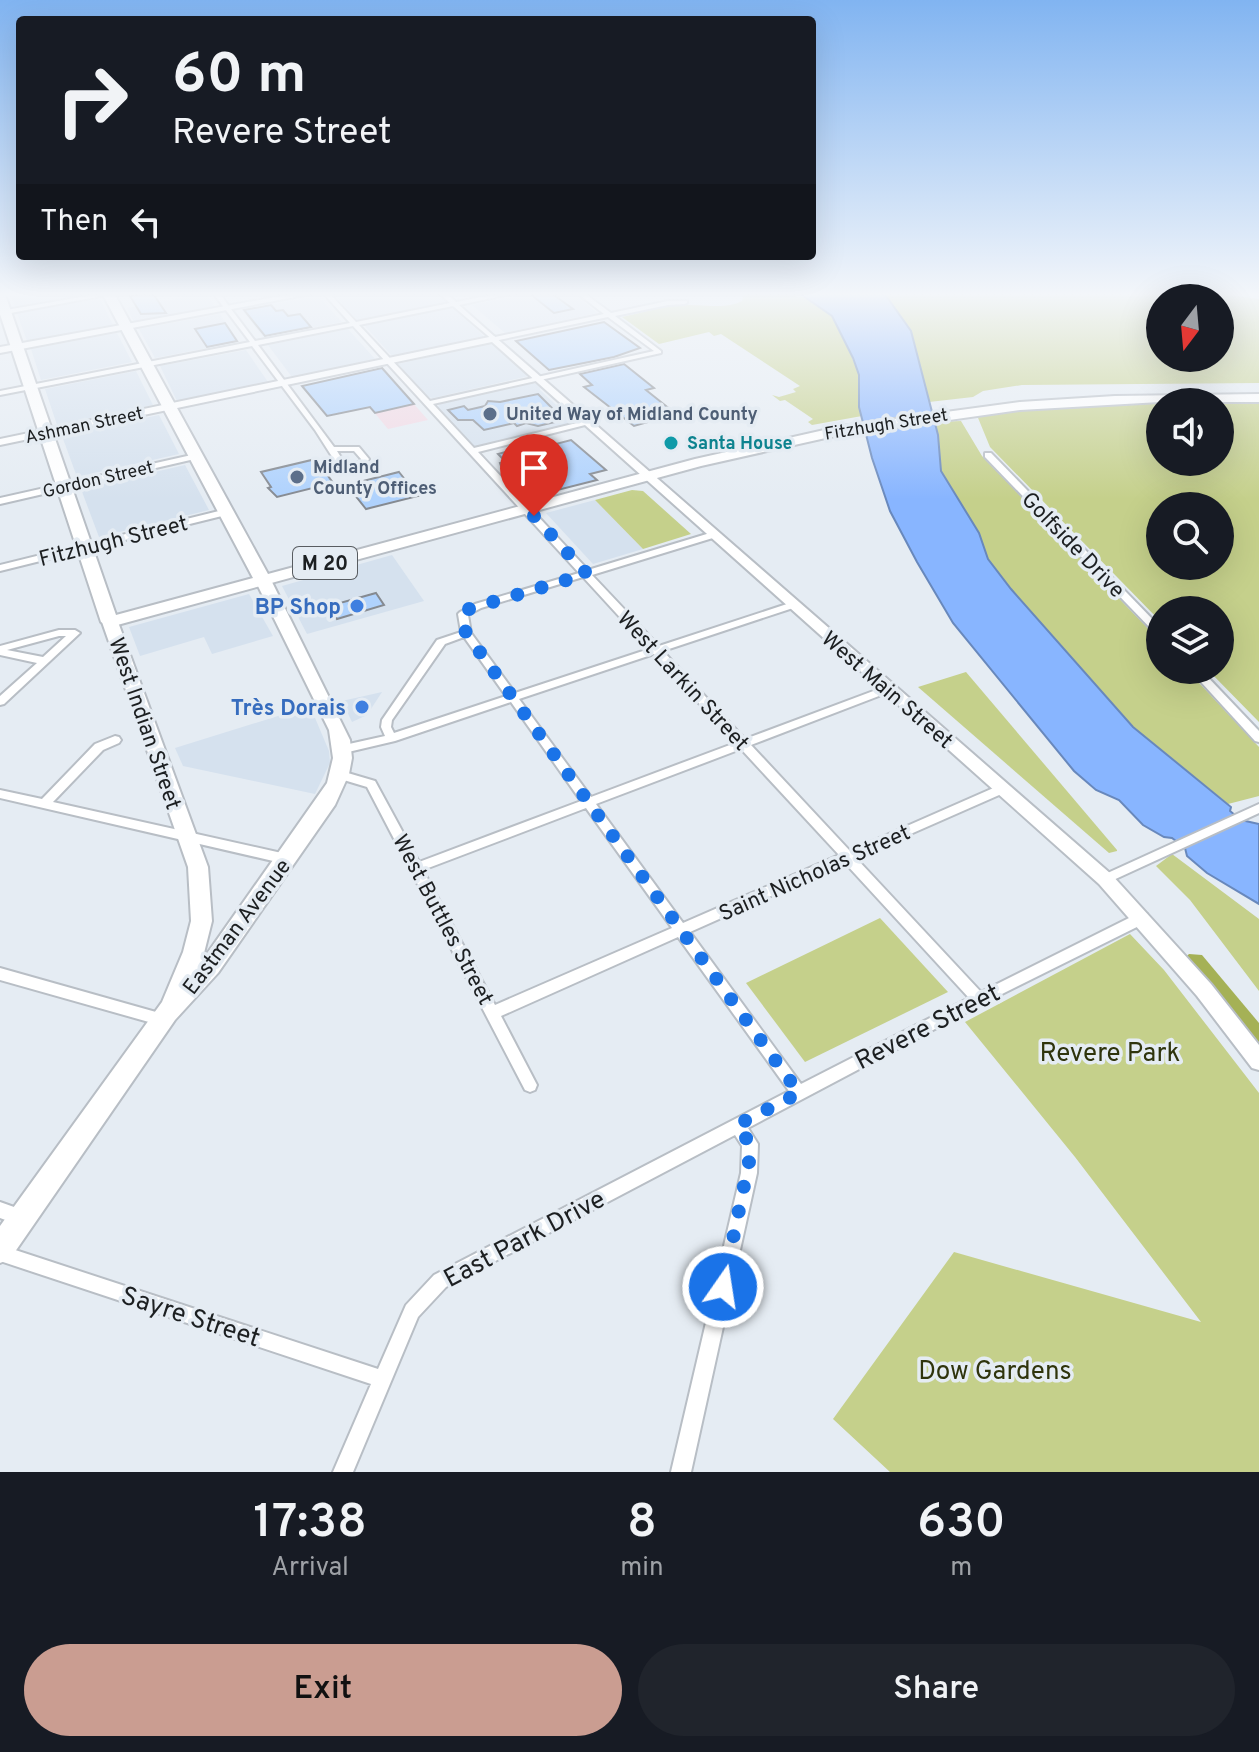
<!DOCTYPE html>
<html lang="en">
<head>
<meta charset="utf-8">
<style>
  body { margin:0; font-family:Overpass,sans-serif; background:#20242c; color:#f1f3f6; height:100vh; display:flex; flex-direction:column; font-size:30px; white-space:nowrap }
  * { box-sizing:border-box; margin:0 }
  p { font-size:26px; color:#9ea1a6 }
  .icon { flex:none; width:44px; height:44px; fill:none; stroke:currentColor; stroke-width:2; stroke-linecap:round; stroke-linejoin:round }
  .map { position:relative; height:1472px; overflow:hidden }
  .drawer { display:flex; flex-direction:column; background:#171b24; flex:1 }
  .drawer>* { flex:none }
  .hud { position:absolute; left:16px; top:16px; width:800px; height:244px; border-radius:8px; box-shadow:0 8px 32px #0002; background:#171b24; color:#f1f3f6; overflow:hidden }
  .needle { width:52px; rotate:196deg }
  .fabs { position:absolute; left:1146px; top:284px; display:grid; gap:16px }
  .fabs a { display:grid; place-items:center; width:88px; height:88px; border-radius:50%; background:#171b24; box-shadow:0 8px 32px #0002; font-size:40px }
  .pin { position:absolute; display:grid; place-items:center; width:68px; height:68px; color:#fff; margin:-82px -34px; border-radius:50% 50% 50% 0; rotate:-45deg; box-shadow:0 0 8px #0007 }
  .pin .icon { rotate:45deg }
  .me { position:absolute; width:88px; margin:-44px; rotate:13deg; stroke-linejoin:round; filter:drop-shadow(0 0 6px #0008) }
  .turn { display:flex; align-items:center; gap:28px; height:168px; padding:0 24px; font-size:36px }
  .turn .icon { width:104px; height:104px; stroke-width:2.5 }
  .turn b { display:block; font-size:56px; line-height:68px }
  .then { display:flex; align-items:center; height:76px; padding:0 24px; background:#0003; gap:16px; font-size:30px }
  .eta { display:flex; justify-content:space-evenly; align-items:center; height:136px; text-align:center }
  .eta b { font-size:48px; font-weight:600; line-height:56px }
  .primary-button { display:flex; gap:16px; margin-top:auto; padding:16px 24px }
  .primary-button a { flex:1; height:92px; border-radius:48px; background:#ca9d91; color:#111; font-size:32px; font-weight:600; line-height:92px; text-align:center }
  .primary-button a+a { background:#20242c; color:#f1f3f6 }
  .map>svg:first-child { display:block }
</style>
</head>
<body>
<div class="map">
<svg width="1259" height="1472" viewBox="0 0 1259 1472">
  <rect width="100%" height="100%" fill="#e5ecf3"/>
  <g fill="#d5e1ee">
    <polygon points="10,293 95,293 15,306"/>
    <polygon points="180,293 205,293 215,307 134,322 127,308 182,298"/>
    <polygon points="333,293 437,293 446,302 362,321 357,320"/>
    <polygon points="532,293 573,293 597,313 505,333 472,305"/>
    <polygon points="318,296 342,322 263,337 242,310"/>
    <polygon points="100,299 113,325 27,341 17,313"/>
    <polygon points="442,308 454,309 485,337 393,357 364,325"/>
    <polygon points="220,314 239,342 155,358 139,329"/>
    <polygon points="348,329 375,359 292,377 268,345"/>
    <polygon points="117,333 132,362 41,380 31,349"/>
    <polygon points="490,343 529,376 433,398 427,397 398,364"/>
    <polygon points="246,350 268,382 177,401 160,366"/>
    <polygon points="136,371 153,405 57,425 45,389"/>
    <polygon points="528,382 541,385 540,390 567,415 576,417 578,422 479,447 472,445 437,408 441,402"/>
    <polygon points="159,415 179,454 77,477 62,436"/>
    <polygon points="185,465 209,510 99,537 81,489"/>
    <polygon points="595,500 643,549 593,564 546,513"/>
    <polygon points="392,555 424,601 307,634 282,586"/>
    <polygon points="249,594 273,636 212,654 204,637 140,656 129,627"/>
    <polygon points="382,692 367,715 352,722 342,701"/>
    <polygon points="310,706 329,751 330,763 315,794 183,766 175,748"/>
  </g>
  <polygon fill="#f2d9e4" points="382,368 428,420 388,429 344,376"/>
  <g fill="#c5d08b" fill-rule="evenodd">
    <path d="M744,293H799L832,316L840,328L859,375L862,416L812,425L808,422L813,419L785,400L780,401L772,395L779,397L796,392L793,389L800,386L721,334L714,336L709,332L659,344L622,317C642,313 665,305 685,305C704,304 725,310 742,301Z"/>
    <path d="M884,293H1220L1259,299V383L1022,385L983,391L973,397L929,402L911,331ZM1160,298H1220V358H1160Z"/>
    <path d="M1160,403V462H1220V403H1259V722L1208,670H1220V610H1160V621L990,447L976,413ZM1160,506H1220V566H1160Z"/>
    <polygon points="961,421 982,456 1160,641 1160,670 1187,670 1259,747 1259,796 1228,804 1133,727 1011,589 988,559 979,533 941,471 934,422"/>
    <polygon points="632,490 643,491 691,534 643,549 595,500"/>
    <polygon points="966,672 1117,850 1117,851 1109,853 918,687"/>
    <polygon points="1172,854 1259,919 1259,991 1190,900 1156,866"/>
    <polygon points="880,918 948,992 805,1062 746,983"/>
    <polygon points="1130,934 1164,970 1259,1093 1259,1472 890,1472 833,1419 954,1252 1201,1322 1075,1157 965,1022"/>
  </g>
  <polygon fill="#a5b156" points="1189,954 1202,955 1259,1023 1259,1045 1187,956"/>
  <polygon fill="#88b5ff" stroke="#6888bc" stroke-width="2" points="799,293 884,293 911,331 938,435 941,471 979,533 988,559 1011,589 1133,727 1231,807 1230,811 1241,820 1259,824 1259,904 1207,873 1187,856 1185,848 1172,838 1164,837 1143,825 1119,800 1096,790 1074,771 953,623 917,562 890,511 872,458 859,407 859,375 853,358 832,316"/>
  <g fill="#afd2fd" stroke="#858a91" stroke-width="2">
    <polygon points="529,293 551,293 573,309 554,313"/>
    <polygon points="144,294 154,295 166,313 141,314 130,296"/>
    <polygon points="271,305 276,311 283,310 288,316 300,314 311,327 265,336 244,310"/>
    <polygon points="604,322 640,348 614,357 549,370 516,341"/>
    <polygon points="225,323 237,341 207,347 195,329"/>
    <polygon points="624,364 654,388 646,390 676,414 634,426 584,387 592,385 580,374"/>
    <polygon points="382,368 414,404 375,413 370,407 327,416 302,386"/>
    <polygon points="538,394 558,414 548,417 555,422 538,426 526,423 517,426 514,423 484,430 473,420 458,420 448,410 464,406 468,410 485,406 488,401 500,402"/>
    <polygon points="571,440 606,470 590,474 597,480 530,497 501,466 500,463 506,462 498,454 528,446 533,450"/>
    <polygon points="316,459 333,483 277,497 268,488 271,487 261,472"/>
    <polygon points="399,472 418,496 366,509 347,485"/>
    <polygon points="376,593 384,605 337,619 329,606"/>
  </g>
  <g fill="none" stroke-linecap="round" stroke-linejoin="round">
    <defs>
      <g id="street">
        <polygon points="105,293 118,293 0,315 0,311"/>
        <path d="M213,293H219L255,341L350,323L323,293H329L356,322L450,303L439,293H446L456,302L503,293H515L459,305L495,337L604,314L577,293H584L611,313L668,301H687V303L685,304L668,305L615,316L661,351V353L433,404L474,448L589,420V424L478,452L588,570L710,533H716V537L592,575L659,646L790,603H796L798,605L796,607L663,651L745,739L884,687H892L893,689L892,691L751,745L850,851L998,786H1006L1008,789L1006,792L856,858L981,992L1137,914L1142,913L1147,914L1148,918L1147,922L984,1003L748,1128L758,1144L757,1173L691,1472H671L741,1173L742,1146L735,1135L446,1287L418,1317L353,1472H333L371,1384L0,1261V1245L378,1369L406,1305L434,1275L789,1091L678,937L501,1016L537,1085L535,1090L530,1092L525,1090L367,787L337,778L335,775L341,771L375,781L419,862L581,801L511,702L395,741L344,753L338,749L340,746L385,736L381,727L382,720L437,640L461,632L458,614L460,612L475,604L579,573L353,326L258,345L334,447H359L369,459L366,465L352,469L338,466L315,430L252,346L0,395V391L250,342ZM453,306L494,341L608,317L654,351L430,401L359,325ZM337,451H354L361,459L360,461L352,464L344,462ZM583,577L649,649L515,693L471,633L468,615L481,608ZM464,637L506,696L394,733L391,727L392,720L445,644ZM654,654L735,743L591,797L519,699ZM741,749L839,855L683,923L596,804ZM586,808L672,928L495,1005L423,870ZM845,863L969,998L801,1084L690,932Z"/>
        <polygon points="985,453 991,453 1160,627 1160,636 1157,635 985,457"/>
        <polygon points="196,454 199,454 199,458 0,504 0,498"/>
        <polygon points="227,509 231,512 230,514 0,571 0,565"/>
        <path d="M59,630H75L80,633L4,704L0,705V696L37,663L0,655V646ZM59,636H66L43,657L7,650Z"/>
        <polygon points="1190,670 1201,670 1259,731 1259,742 1255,741"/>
        <polygon points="115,736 119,737 121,740 119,743 103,750 53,802 286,854 290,856 292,859 290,862 286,864 0,798 0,790 42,799 95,744"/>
        <polygon points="1259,804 1259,813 1109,882 1105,884 1101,882 1099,879 1101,876"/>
        <polygon points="0,968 163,1014 168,1016 170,1020 168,1024 163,1026 0,980"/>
        <polygon points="0,1202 28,1212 30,1218 28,1224 22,1226 0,1218"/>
      </g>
      <g id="secondary">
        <polygon points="298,293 316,293 0,353 0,347"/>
        <polygon points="494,336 1111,874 1211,984 1259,1045 1259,1070 1252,1068 1197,996 1099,884 492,342 0,445 0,439"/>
      </g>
      <polygon id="primary" points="263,575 271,580 350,740 352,758 349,774 335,805 218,973 175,1020 10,1259 0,1263 0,1226 162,1002 183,952 191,921 188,867 102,622 104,619 116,619 118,622 208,867 212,921 202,961 327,783 333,758 329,730 255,580"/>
      <polygon id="highway" points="102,293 114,293 268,574 695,459 842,426 1020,402 1115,396 1259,394 1259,402 1160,402 1020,410 830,437 701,466 110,627 101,622 0,314 0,294 6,297 116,615 253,578"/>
    </defs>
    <use href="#street" stroke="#b8bec5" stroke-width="4"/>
    <use href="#secondary" stroke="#b8bec5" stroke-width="4"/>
    <use href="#primary" stroke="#b8bec5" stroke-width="4"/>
    <use href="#highway" stroke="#b8bec5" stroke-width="4"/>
    <use href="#street" fill="#fff" fill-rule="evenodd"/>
    <use href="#secondary" fill="#fff" fill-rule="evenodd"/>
    <use href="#primary" fill="#fff" fill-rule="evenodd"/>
    <use href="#highway" fill="#fff" fill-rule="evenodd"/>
  </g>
  <linearGradient id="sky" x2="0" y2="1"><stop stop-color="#81b4f1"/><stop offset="0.59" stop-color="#f3f6fa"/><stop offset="1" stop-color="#f3f6fa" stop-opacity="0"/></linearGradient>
  <rect width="1259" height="499" fill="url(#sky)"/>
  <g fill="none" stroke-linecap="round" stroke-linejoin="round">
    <polyline stroke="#1a73e8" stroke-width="14" stroke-dasharray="0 25.2" points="534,516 587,574 469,609 462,620 466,633 799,1093 737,1125 750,1144 750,1157 723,1287"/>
  </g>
  <g fill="#5c6f8a" stroke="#e5ecf3" stroke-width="3">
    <circle cx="490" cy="414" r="8"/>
    <circle cx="297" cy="477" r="8"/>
  </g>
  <circle fill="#0f9aa8" stroke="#e5ecf3" stroke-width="3" cx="671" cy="443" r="8"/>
  <g fill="#3f7fe0" stroke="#e5ecf3" stroke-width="3">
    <circle cx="357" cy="606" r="8"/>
    <circle cx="362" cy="707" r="8"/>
  </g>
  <g text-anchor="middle" stroke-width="7" stroke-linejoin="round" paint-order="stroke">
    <g font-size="18" font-weight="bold" fill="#4e5e75" stroke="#e5ecf3" text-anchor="start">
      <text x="506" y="420">United Way of Midland County</text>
      <text x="313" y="473">Midland<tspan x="313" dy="21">County Offices</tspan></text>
    </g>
    <g font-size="18" fill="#1c1f21" stroke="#e5ecf3">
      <text transform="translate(886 424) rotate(-9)" y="6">Fitzhugh Street</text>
      <text transform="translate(84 425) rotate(-12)" y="6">Ashman Street</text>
      <text transform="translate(98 479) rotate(-13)" y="6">Gordon Street</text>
    </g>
    <g font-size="18" font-weight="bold" fill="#0d838f" stroke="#e5ecf3" text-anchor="start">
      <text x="687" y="449">Santa House</text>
    </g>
    <rect fill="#e5ecf3" stroke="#585c60" stroke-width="2" x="293" y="547" width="64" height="32" rx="6"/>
    <g font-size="20" font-weight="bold" fill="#1c1f21">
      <text x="325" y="570">M 20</text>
    </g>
    <g font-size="22" fill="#1c1f21" stroke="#e5ecf3">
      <text transform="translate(113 540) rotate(-14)" y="8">Fitzhugh Street</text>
      <text transform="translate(1074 544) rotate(46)" y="8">Golfside Drive</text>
      <text transform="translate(684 680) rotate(47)" y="8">West Larkin Street</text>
      <text transform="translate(888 689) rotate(41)" y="8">West Main Street</text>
      <text transform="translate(146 723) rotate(71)" y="8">West Indian Street</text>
      <text transform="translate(814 872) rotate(-24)" y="8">Saint Nicholas Street</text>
      <text transform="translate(444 919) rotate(62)" y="8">West Buttles Street</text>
      <text transform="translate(236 926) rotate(-53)" y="8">Eastman Avenue</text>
    </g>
    <g font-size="22" font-weight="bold" fill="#366cbe" stroke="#e5ecf3" text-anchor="end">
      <text x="341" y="614">BP Shop</text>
      <text x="346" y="715">Très Dorais</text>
    </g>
    <g font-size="26" fill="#1c1f21" stroke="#e5ecf3">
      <text transform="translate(927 1026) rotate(-27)" y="9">Revere Street</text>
      <text transform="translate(524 1238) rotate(-28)" y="9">East Park Drive</text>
      <text transform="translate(191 1316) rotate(18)" y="9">Sayre Street</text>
    </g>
    <g font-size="26" fill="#2f340c" stroke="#e5ecf3">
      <text x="1110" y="1061">Revere Park</text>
      <text x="995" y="1379">Dow Gardens</text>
    </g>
  </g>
</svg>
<div class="fabs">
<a><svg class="needle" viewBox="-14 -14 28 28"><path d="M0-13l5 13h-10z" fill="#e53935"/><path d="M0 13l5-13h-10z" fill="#9ea1a6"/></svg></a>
<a><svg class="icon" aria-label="sound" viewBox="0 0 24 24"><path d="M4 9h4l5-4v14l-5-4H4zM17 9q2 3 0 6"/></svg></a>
<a><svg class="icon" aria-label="search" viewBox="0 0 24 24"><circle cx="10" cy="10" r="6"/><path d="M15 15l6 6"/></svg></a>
<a><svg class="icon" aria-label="layers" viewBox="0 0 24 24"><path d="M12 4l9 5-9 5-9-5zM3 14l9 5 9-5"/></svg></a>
</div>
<div class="pin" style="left:534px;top:516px;background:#d93025"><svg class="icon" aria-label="arrive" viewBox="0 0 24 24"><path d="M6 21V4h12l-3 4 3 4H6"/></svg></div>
<svg class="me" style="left:723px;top:1287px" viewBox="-20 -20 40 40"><circle r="17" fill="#1a73e8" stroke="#fff" stroke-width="3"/><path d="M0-11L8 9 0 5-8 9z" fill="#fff"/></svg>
<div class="hud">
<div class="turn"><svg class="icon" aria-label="right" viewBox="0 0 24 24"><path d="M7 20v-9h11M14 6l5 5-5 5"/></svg><div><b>60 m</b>Revere Street</div></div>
<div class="then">Then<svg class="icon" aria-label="left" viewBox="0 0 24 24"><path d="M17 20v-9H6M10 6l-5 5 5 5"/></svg></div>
</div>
</div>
<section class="drawer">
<div class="eta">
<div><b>17:38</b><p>Arrival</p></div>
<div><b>8</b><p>min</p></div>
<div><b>630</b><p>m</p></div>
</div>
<div class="primary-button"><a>Exit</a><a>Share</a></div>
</section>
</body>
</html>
